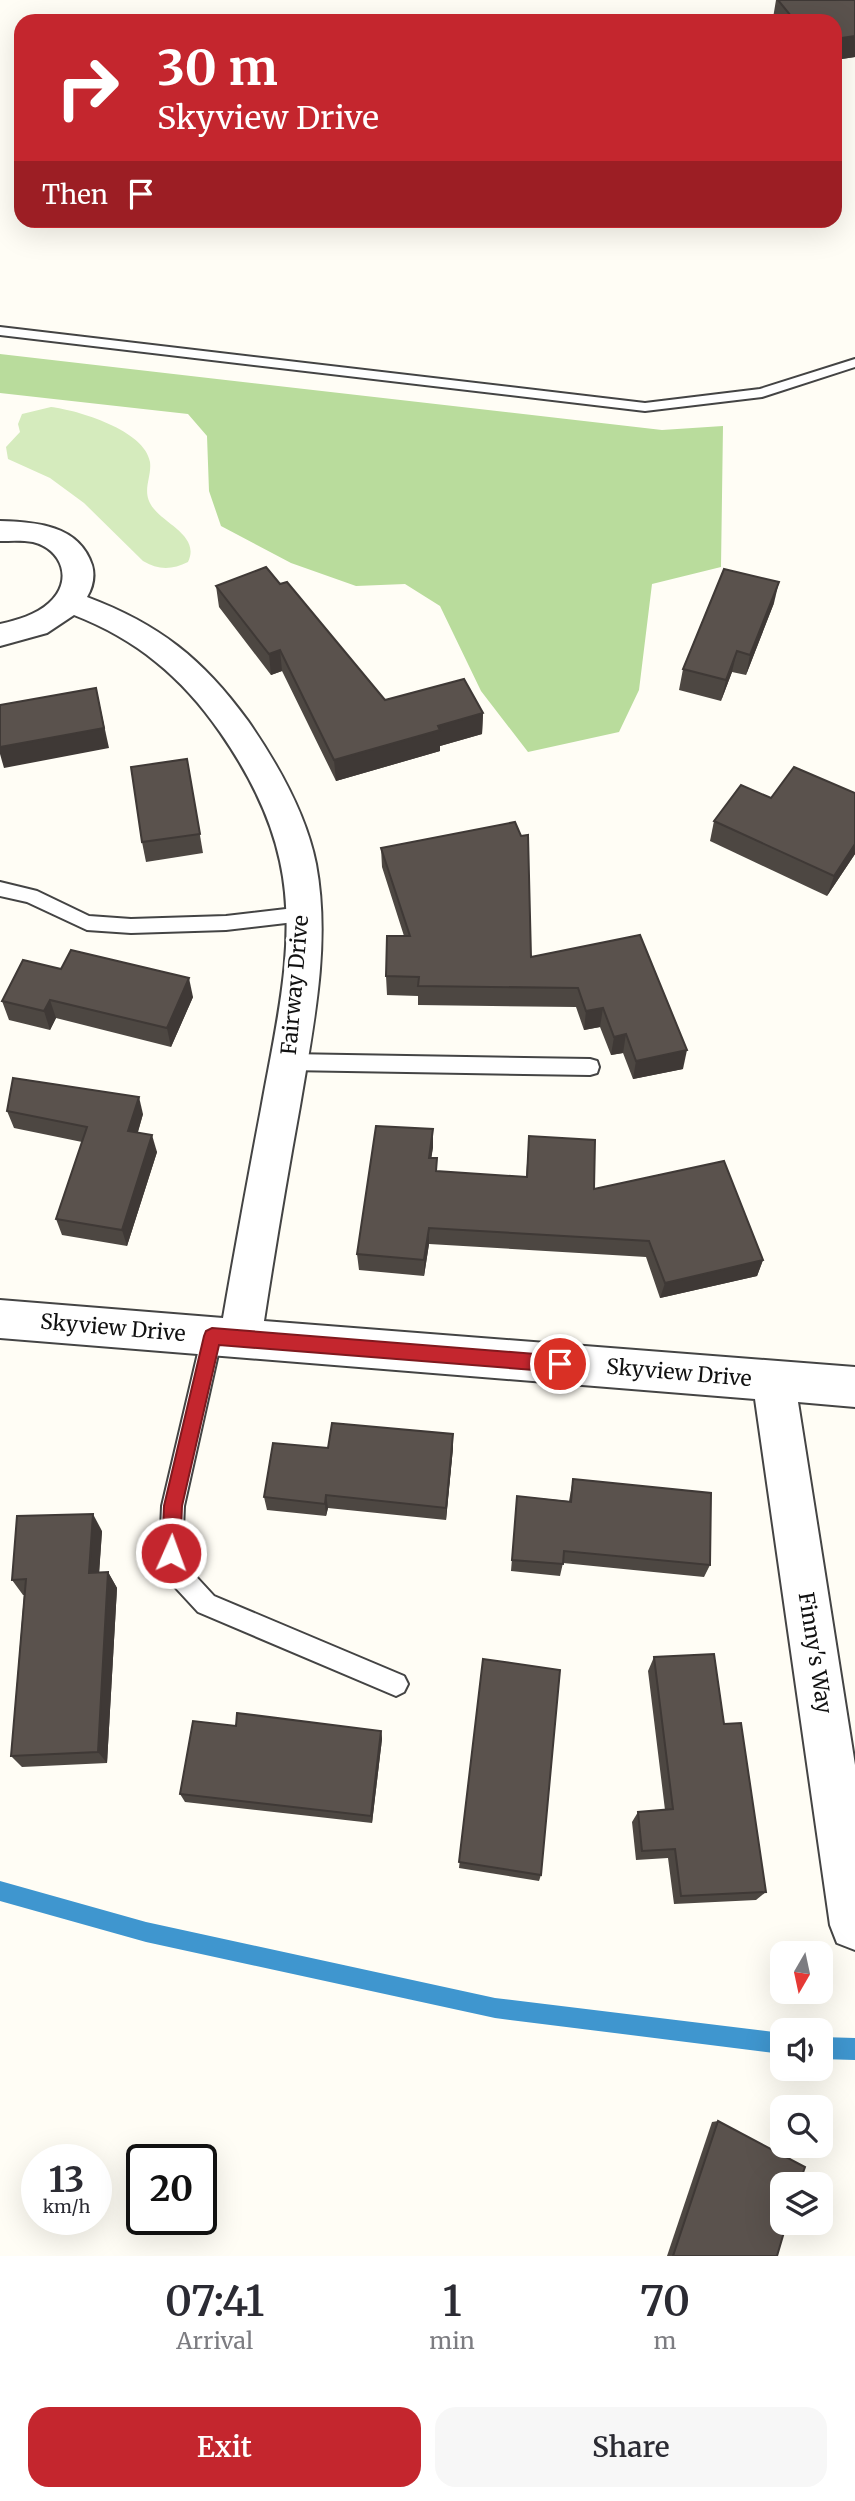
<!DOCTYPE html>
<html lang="en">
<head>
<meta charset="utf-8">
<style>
  body { margin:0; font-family:Merriweather,serif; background:#f7f7f7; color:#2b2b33; height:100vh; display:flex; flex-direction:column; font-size:26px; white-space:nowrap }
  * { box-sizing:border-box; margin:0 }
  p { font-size:23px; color:#7c7c81 }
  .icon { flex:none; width:38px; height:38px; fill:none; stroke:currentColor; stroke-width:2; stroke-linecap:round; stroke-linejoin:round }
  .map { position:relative; height:2256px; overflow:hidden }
  .sheet { display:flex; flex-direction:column; background:#fff; flex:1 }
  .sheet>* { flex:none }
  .banner { position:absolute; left:14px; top:14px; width:828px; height:214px; border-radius:21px; box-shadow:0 7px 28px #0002; background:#c4262e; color:#fff; overflow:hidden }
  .needle { width:46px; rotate:189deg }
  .fabs { position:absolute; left:770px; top:1941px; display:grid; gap:14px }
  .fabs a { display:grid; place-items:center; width:63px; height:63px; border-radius:14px; background:#fff; box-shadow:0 7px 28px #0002; font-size:35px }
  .speed { position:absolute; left:21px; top:2144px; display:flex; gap:14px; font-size:35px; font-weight:700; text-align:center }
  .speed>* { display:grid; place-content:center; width:91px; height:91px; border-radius:50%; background:#fff; box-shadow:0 7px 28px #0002; line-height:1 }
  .speed small { font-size:18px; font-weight:400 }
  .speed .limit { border:4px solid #111; border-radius:10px; background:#fff; color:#111 }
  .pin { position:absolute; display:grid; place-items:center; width:60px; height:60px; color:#fff; margin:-30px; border:4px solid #fff; border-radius:50%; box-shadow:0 2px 7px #0007 }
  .me { position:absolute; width:77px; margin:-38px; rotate:2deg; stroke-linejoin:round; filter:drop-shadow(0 0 5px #0008) }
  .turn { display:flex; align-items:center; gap:24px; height:147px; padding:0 28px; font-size:32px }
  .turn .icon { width:91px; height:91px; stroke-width:2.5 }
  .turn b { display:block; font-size:49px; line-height:60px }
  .then { display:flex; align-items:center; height:66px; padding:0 28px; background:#0003; gap:14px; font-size:26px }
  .eta { display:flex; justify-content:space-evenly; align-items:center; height:119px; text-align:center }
  .eta b { font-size:42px; font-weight:600; line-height:49px }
  .primary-button { display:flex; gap:14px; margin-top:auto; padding:14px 28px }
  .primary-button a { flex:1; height:80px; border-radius:21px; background:#c4262e; color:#fff; font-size:28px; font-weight:600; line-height:80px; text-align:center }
  .primary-button a+a { background:#f7f7f7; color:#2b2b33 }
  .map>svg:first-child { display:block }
</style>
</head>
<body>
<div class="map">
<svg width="855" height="2256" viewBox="0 0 855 2256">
  <rect width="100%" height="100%" fill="#fffdf5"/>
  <path fill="#d5ebbd" d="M51,407C77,410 145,430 150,462C152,479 140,492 154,509C167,525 200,537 188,562C172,570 158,570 143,561L84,503L50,478L8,459L6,447L20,432L18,424L22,414Z"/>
  <polygon fill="#b9dc9c" points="0,354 662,430 723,426 721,567 652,584 639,690 619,732 528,752 481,691 440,606 405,584 356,586 291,563 221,526 209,491 207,436 188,414 0,393"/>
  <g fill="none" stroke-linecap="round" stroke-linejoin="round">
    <g fill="#3f96cf" fill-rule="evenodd">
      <polygon points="0,1881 146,1922 495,1998 782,2033 782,2054 495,2018 146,1942 0,1901"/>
      <polygon points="821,2037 855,2038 855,2060 821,2059"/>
    </g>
    <defs>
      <g id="service">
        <polygon points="0,327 645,403 760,389 855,359 855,367 762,397 645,411 0,335"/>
        <polygon points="0,882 37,891 89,916 131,919 226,916 303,907 309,909 312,914 309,919 303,921 226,930 131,933 87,930 27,902 0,896"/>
        <polygon points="288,1054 590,1059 597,1061 599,1067 597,1073 590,1075 288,1070 281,1067 279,1062 281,1057"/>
        <polygon points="212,1327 219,1329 222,1336 184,1506 182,1553 190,1570 214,1596 404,1676 408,1684 404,1692 396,1696 198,1612 174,1586 160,1553 162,1506 202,1336 205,1329"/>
      </g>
      <path id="minor" d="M0,521C36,522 79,525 92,565C95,575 93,587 87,597C159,624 203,659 248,721C277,763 306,813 316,864C331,944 313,1027 300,1106C287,1178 275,1249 264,1321L855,1367V1407L798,1402L855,1765V1950L837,1943L830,1925L755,1399L0,1338V1300L223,1318C235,1248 248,1178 261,1109C275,1029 298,942 280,861C270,814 247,771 220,732C182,677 136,639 74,615L47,633L0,646V624C17,620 36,615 49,603C74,581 62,549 33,542C22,540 10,541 0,541Z"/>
    </defs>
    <use href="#service" stroke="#444" stroke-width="4"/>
    <use href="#minor" stroke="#444" stroke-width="4"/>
    <use href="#service" fill="#fff" fill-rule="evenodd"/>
    <use href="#minor" fill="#fff" fill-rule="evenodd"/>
  </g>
  <g fill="#4d4742">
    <polygon points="776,0 855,0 855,57 835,60 835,21 775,21 773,18"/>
    <polygon points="280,584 385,700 483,713 482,734 440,746 440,751 336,781 282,671 271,675 219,607 216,586"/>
    <polygon points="774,603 746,675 732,672 721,701 679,690 683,669"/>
    <polygon points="187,759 203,853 146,862 142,842"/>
    <polygon points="714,821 855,854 827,896 710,841"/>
    <polygon points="381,848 531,957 640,935 683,1069 633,1079 623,1053 611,1055 600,1027 584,1030 576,1007 418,1005 418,996 387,995 386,976 404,936 382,867"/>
    <polygon points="61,969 193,997 171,1047 56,1018 50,1030 9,1020 2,1001"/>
    <polygon points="7,1111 143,1114 138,1132 157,1152 127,1246 62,1235 56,1219 82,1142 14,1128"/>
    <polygon points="433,1129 433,1147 431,1158 437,1171 526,1177 529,1136 594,1189 763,1260 757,1276 660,1298 646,1257 429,1244 424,1276 359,1270 357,1254"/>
    <polygon points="328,1448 453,1448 446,1520 328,1508 326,1516 267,1510 264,1497"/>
    <polygon points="573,1479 710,1565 704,1577 563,1563 560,1576 511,1571 517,1496 569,1501"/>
    <polygon points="102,1531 99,1573 108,1572 117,1588 107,1763 22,1767 11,1756 24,1595 23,1595 12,1580"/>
    <polygon points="654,1657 724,1724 766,1892 756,1900 674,1904 668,1858 636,1860 632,1822 638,1812 665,1810 648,1671"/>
    <polygon points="483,1659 541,1875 539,1881 459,1868"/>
    <polygon points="236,1726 381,1731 382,1739 372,1823 185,1802 180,1794"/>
    <polygon points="718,2121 777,2256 667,2256 712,2122"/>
  </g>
  <g fill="#3f3936">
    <polygon points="855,36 855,57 835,60 835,39"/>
    <polygon points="779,582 774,603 746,675 750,655"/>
    <polygon points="280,650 282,671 271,675 269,654"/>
    <polygon points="737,651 732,672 721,701 726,680"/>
    <polygon points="96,688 109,748 4,768 0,754 0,747"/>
    <polygon points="483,713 482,734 440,746 440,751 336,781 334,760 438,726"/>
    <polygon points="855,844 855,854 827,896 834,876"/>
    <polygon points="189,978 193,997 171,1047 167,1028"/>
    <polygon points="50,1000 56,1018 50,1030 44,1011"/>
    <polygon points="603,1008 600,1027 584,1030 586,1011"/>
    <polygon points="626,1034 623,1053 611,1055 614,1037"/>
    <polygon points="687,1050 683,1069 633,1079 636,1061"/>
    <polygon points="139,1097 143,1114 133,1148 128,1131"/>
    <polygon points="433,1129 433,1147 429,1175 429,1158"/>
    <polygon points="152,1135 157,1152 127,1246 122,1230"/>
    <polygon points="429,1228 429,1244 424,1276 424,1260"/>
    <polygon points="763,1260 757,1276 660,1298 665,1283"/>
    <polygon points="453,1434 453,1448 446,1520 446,1508"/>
    <polygon points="326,1495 328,1508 326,1516 325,1504"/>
    <polygon points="93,1514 102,1531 98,1589 89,1573"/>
    <polygon points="108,1572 117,1588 107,1763 98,1752"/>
    <polygon points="381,1731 382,1739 372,1823 371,1816"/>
  </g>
  <g fill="#5a524d" stroke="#3f3936" stroke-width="2">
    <polygon points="778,0 855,0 855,36 835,39 835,21 795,21"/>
    <polygon points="266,567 280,584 287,582 385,700 464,679 483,713 438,726 440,730 334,760 280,650 269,654 216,586"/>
    <polygon points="724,569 779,582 750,655 737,651 726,680 683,669"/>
    <polygon points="96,688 104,728 0,747 0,705"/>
    <polygon points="187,759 200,834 142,842 131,767"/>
    <polygon points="794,767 855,793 855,844 834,876 714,821 741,785 771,798"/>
    <polygon points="515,822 521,836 528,835 531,957 640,935 687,1050 636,1061 626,1034 614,1037 603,1008 586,1011 578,988 418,986 419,977 386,976 387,936 410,936 381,848"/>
    <polygon points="71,950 189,978 167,1028 50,1000 44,1011 2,1001 23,960 61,969"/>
    <polygon points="13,1078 139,1097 128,1131 152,1135 122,1230 56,1219 87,1127 7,1111"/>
    <polygon points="376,1126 433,1129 429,1158 437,1158 436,1171 527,1177 529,1136 595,1140 594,1189 724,1161 763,1260 665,1283 649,1241 429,1228 424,1260 357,1254"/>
    <polygon points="332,1423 453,1434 446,1508 326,1495 325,1504 264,1497 273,1443 328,1448"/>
    <polygon points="573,1479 711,1493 710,1565 564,1551 563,1564 512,1560 517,1496 571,1502"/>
    <polygon points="93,1514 89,1573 108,1572 98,1752 11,1756 26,1579 12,1580 17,1516"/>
    <polygon points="714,1654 724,1724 741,1723 766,1892 681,1896 675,1849 642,1851 638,1812 673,1809 654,1657"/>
    <polygon points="483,1659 560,1670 541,1875 459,1862"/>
    <polygon points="237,1713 381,1731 371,1816 180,1794 193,1721 236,1726"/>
    <polygon points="718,2121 805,2167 799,2184 782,2184 782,2222 787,2222 777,2256 673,2256"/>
  </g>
  <polygon fill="#c4262e" stroke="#7f191e" stroke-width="2" points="212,1328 560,1356 566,1358 569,1364 566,1369 560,1372 219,1345 182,1506 180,1553 178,1559 171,1562 164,1559 162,1553 164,1506 204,1336 206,1331"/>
  <g text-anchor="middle" stroke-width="7" stroke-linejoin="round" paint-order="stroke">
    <g font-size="21" fill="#111" stroke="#fff">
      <text transform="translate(295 985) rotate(-85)" y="7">Fairway Drive</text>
      <text transform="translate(113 1328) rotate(5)" y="7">Skyview Drive</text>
      <text transform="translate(679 1373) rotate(5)" y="7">Skyview Drive</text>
      <text transform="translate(815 1653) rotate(81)" y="7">Finny's Way</text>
    </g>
  </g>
</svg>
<div class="fabs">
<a><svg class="needle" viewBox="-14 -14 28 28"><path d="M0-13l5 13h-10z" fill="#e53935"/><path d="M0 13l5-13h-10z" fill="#7c7c81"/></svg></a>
<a><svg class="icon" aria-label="sound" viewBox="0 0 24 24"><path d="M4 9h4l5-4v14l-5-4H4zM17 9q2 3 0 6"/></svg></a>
<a><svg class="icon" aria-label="search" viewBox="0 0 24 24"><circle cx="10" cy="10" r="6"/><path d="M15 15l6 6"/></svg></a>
<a><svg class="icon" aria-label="layers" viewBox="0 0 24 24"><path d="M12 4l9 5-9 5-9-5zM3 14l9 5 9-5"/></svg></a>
</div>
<div class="speed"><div>13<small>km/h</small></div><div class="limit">20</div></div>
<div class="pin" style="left:560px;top:1364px;background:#d93025"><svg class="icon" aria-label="arrive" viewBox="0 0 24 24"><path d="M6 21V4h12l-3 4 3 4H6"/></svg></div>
<svg class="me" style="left:171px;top:1553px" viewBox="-20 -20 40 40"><circle r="17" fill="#c4262e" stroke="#fff" stroke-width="3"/><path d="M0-11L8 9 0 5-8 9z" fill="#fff"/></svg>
<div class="banner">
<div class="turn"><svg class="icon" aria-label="right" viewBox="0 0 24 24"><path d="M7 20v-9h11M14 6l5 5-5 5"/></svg><div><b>30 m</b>Skyview Drive</div></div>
<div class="then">Then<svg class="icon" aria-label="arrive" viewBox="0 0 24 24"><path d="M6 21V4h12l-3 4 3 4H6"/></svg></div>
</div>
</div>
<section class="sheet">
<div class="eta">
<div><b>07:41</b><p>Arrival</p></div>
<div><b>1</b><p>min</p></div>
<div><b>70</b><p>m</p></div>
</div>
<div class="primary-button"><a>Exit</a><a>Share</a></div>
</section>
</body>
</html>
